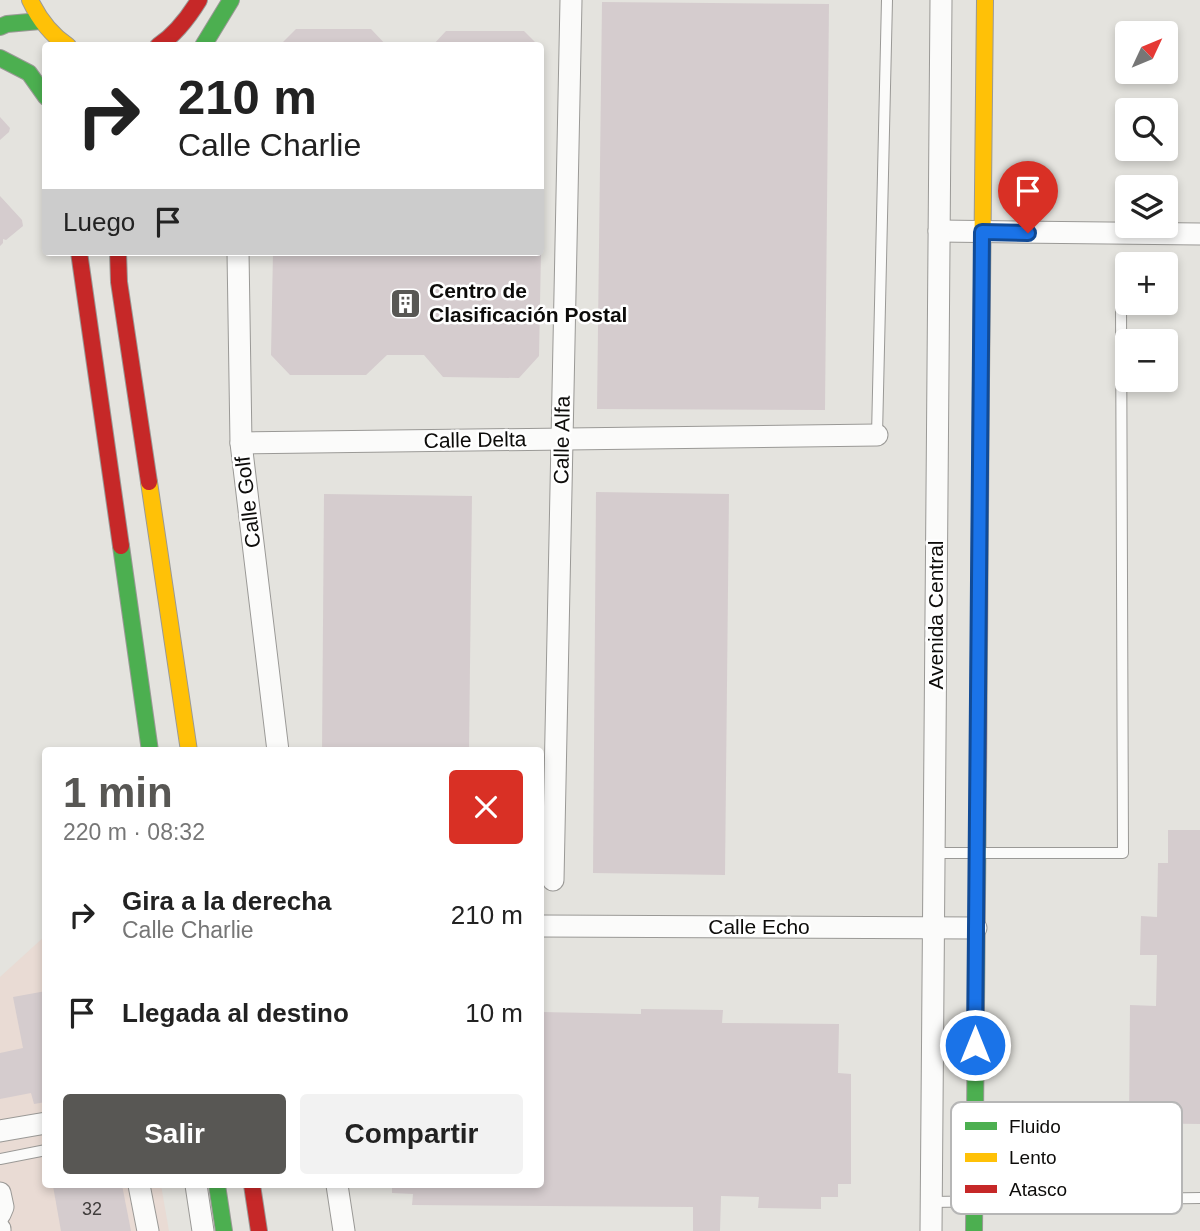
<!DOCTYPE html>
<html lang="es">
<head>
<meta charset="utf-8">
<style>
  body { margin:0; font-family:Helvetica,sans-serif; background:#f2f2f2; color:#222; height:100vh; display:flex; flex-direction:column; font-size:26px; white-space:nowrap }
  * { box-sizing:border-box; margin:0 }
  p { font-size:23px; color:#767676 }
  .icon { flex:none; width:38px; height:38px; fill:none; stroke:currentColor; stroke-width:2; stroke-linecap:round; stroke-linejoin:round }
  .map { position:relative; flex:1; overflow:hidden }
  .panel { position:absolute; left:42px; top:747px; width:502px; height:441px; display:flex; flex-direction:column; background:#fff; border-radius:7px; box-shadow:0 4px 10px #0003 }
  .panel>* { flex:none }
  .top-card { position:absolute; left:42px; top:42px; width:502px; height:214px; border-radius:7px; box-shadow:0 4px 10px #0003; background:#fff; color:#222; overflow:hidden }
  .needle { width:46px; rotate:46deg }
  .buttons { position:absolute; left:1115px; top:21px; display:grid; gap:14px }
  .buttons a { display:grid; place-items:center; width:63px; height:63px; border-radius:7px; background:#fff; box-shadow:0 4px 10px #0003; font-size:35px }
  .pin { position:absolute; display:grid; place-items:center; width:60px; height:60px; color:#fff; margin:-72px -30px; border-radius:50% 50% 50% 0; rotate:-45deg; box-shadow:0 0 7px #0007 }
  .pin .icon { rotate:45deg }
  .me { position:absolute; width:77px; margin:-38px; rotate:0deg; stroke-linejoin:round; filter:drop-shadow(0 0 5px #0008) }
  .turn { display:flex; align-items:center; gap:24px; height:147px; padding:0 21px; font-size:32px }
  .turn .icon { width:91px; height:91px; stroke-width:2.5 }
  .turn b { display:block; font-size:49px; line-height:60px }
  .then { display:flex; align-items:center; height:66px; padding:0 21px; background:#0003; gap:14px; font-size:26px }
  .round { display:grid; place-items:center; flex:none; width:74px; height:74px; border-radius:7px; background:#f2f2f2 }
  .head { display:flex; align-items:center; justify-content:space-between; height:119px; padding:0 21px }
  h1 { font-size:42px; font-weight:700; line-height:52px; color:#585754 }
  .action { display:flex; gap:14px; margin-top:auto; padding:14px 21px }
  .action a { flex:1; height:80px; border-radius:7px; background:#585754; color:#fff; font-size:28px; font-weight:700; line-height:80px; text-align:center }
  .action a+a { background:#f2f2f2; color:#222 }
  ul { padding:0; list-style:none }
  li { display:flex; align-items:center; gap:21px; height:98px; padding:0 21px }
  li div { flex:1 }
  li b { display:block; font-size:26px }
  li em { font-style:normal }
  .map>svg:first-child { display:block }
</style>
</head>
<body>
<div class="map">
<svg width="1200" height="1231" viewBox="0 0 1200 1231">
  <rect width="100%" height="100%" fill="#e4e3de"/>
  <polygon fill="#e9dbd4" points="45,936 46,1185 161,1185 169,1231 0,1231 0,977"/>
  <g fill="#d5ccce">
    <polygon points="602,2 829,4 825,410 597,409"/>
    <polygon points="296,29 371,29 387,46 279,46"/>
    <polygon points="446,31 524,31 539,46 432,46"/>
    <polygon points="541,47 544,50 543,99 541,99"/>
    <polygon points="0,117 10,128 9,132 0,140"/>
    <polygon points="0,196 22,220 23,226 6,240 3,239 3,243 0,246"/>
    <polygon points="273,252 541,252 539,356 519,378 443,377 424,355 387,355 366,375 290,375 271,355"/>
    <polygon points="596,492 729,494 725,875 593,873"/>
    <polygon points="324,494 472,496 469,751 322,751"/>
    <polygon points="1168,830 1200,830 1200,1124 1129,1123 1130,1005 1156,1006 1157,955 1140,955 1141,916 1157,917 1158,863 1168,863"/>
    <polygon points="46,991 46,1102 34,1104 31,1093 0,1099 0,1053 23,1048 13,997"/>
    <polygon points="641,1009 723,1010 722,1023 839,1024 838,1073 851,1074 851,1184 838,1184 838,1197 821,1197 821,1209 758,1208 759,1197 721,1196 720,1231 693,1231 693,1207 412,1205 413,1194 392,1193 392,1185 541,1185 541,1012 641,1014"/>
    <polygon points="60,1185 122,1185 131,1231 61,1231 53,1186"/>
  </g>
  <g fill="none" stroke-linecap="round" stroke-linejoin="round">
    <defs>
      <g id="lane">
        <polyline points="877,435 887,0"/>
        <polyline points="934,853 1123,853 1121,304"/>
        <polyline points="0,1159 46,1150"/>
        <polyline points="931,1202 1200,1198"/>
      </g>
      <g id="street">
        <polyline points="939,231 1200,234"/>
        <polyline points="238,252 241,443 278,751"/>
        <polyline points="241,443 877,435"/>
        <polyline points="553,880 571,0"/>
        <polyline points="541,926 976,928"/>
        <polyline points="0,1131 46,1123"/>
        <polyline points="139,1185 148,1231"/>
        <polyline points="196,1185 203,1231"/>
        <polyline points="337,1185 344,1231"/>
        <polyline points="0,1193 3,1207 0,1214"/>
        <polyline points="0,1229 0,1231"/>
        <polyline points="931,1231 941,0"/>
      </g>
      <g id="fast">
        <polyline points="0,27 7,24 40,21"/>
        <polyline points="203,46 231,0"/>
        <polyline points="0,58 29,73 46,97"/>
        <polyline points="121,546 150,751"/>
        <polyline points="217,1185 224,1231"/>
        <polyline points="974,1231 978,784"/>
      </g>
      <g id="slow">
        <path d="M30,0C39,19 50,34 68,46"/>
        <polyline points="981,381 985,0"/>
        <polyline points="149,482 189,751"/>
      </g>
      <g id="jam">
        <path d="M158,46C176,34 188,18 199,0"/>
        <polyline points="79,252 121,546"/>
        <polyline points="118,252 119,282 149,482"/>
        <polyline points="978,784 981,381"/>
        <polyline points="252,1185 259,1231"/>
      </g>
    </defs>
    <use href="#lane" stroke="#9a9996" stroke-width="12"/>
    <use href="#street" stroke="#9a9996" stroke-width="23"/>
    <use href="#fast" stroke="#9a9996" stroke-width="18"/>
    <use href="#slow" stroke="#9a9996" stroke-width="18"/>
    <use href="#jam" stroke="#9a9996" stroke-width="18"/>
    <use href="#lane" stroke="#fbfbfa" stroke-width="10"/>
    <use href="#street" stroke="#fbfbfa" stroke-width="21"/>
    <use href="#fast" stroke="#4caf50" stroke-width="16"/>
    <use href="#slow" stroke="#ffc107" stroke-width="16"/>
    <use href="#jam" stroke="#c62828" stroke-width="16"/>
  </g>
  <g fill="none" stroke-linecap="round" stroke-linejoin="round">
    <defs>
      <polyline id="route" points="975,1045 982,232 1028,233"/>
    </defs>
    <use href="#route" stroke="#114b97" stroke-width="18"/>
    <use href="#route" stroke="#1a73e8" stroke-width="12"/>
  </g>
  <defs>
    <symbol id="building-square" viewBox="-11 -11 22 22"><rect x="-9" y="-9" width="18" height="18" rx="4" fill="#585754" stroke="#fff"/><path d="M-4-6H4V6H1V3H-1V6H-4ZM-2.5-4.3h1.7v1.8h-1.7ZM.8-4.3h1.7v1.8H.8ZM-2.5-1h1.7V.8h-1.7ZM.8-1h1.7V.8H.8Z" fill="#fff"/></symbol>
  </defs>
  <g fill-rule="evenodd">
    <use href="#building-square" x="388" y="286" width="35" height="35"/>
  </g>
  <g text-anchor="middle" stroke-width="5" stroke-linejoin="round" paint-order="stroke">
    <g font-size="18" fill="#403d3c">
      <text x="92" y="1215">32</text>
    </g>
    <g font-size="21" font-weight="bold" fill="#0d0c0a" stroke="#fff" text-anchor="start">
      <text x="429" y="298">Centro de<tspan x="429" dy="24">Clasificación Postal</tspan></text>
    </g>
    <g font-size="21" fill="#0d0c0a" stroke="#fff">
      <text transform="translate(475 440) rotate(-1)" y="7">Calle Delta</text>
      <text transform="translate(562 440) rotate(-89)" y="7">Calle Alfa</text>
      <text transform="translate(248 502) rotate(-97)" y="7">Calle Golf</text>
      <text transform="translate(936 615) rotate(-90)" y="7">Avenida Central</text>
      <text x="759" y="934">Calle Echo</text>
    </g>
  </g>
  <rect x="951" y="1102" width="231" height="112" rx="10" fill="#fff" stroke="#b6b6b6" stroke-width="2"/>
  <rect x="965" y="1122" width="32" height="8" fill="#4caf50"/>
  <rect x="965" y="1153" width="32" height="9" fill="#ffc107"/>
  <rect x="965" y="1185" width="32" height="8" fill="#c62828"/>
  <g font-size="19" fill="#0d0c0a">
    <text x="1009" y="1133">Fluido</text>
    <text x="1009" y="1164">Lento</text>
    <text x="1009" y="1196">Atasco</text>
  </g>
</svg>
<div class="buttons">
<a><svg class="needle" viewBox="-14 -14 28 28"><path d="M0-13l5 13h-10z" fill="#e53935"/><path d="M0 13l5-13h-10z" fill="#767676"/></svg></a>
<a><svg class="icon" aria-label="search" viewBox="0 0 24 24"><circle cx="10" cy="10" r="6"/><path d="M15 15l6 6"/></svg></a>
<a><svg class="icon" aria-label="layers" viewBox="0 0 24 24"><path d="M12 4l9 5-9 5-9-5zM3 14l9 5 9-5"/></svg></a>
<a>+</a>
<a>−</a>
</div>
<div class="pin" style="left:1028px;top:233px;background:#d93025"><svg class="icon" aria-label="arrive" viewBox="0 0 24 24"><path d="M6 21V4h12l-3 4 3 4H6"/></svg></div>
<svg class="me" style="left:975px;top:1045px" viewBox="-20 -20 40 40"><circle r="17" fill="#1a73e8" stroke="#fff" stroke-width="3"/><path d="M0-11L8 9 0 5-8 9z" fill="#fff"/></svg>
<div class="top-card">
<div class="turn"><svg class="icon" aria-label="right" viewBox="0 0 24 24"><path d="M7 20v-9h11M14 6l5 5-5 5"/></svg><div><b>210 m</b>Calle Charlie</div></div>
<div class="then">Luego<svg class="icon" aria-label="arrive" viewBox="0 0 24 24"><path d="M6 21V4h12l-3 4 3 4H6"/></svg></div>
</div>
<section class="panel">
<div class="head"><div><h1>1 min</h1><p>220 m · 08:32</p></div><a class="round" style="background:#d93025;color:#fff"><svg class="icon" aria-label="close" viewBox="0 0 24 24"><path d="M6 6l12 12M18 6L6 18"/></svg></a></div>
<ul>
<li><svg class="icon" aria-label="right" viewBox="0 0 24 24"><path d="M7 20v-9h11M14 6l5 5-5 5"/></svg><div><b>Gira a la derecha</b><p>Calle Charlie</p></div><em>210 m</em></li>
<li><svg class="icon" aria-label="arrive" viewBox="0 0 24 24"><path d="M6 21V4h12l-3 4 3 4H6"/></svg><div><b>Llegada al destino</b></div><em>10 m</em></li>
</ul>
<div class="action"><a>Salir</a><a>Compartir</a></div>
</section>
</div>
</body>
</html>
